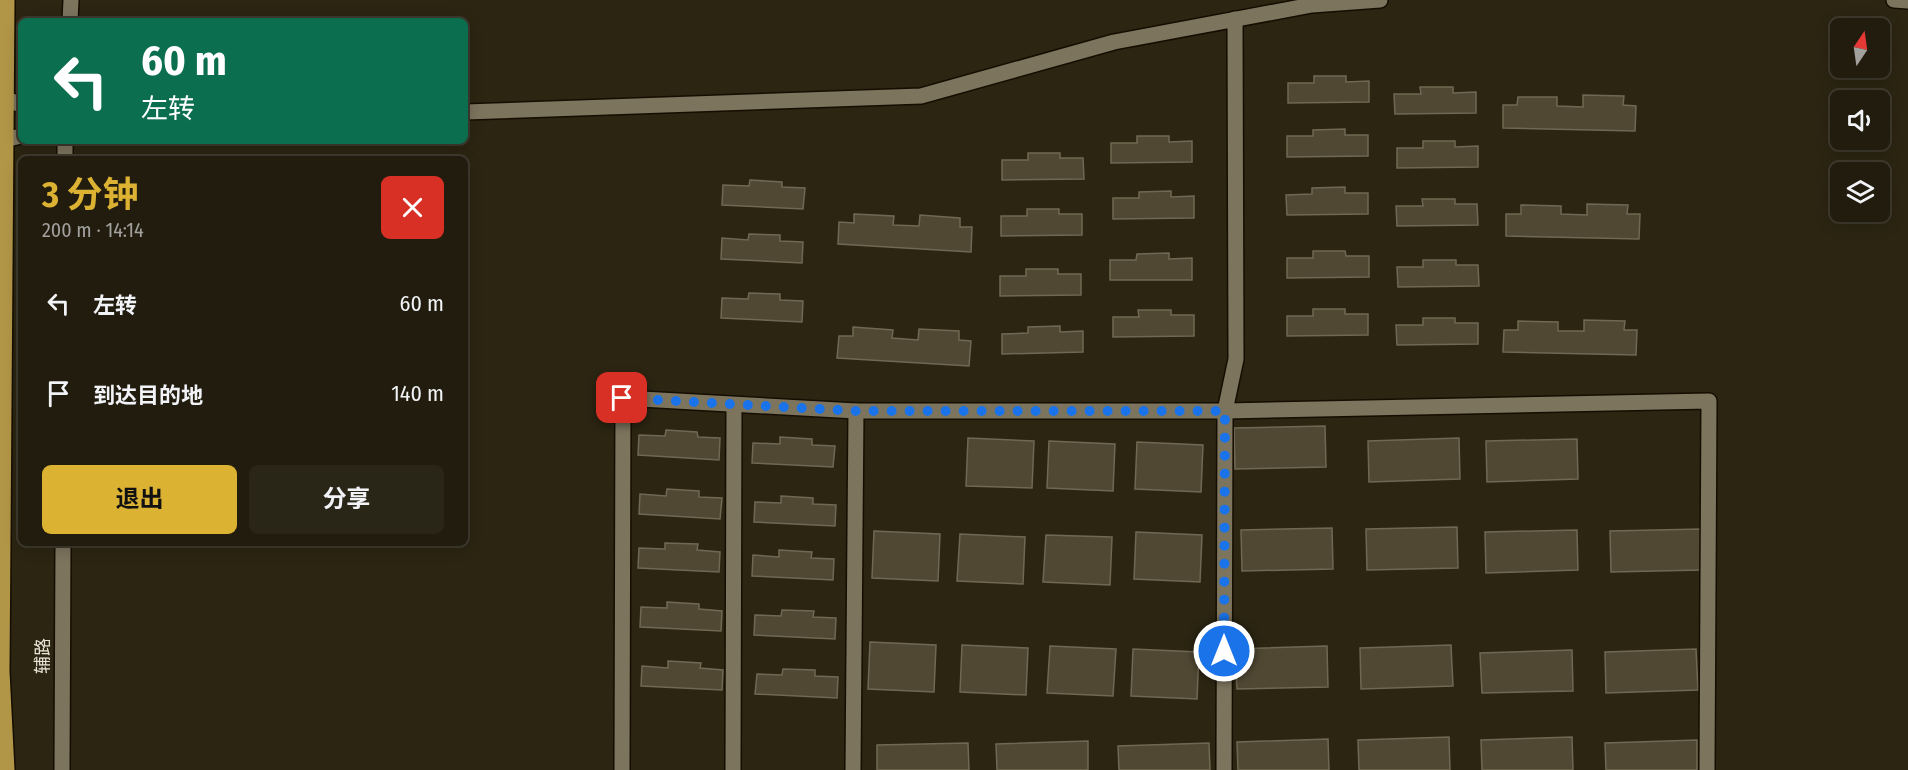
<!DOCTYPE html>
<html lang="zh">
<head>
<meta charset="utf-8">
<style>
  body { margin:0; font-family:"Fira Sans Condensed","Noto Sans SC",sans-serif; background:#292517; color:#f1f3f6; height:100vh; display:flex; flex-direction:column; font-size:22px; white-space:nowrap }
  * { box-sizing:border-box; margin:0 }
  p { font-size:20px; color:#a2a19e }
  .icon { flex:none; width:33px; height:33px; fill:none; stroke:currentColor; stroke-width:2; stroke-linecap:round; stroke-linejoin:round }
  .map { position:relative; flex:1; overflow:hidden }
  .sheet { position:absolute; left:18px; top:156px; width:450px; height:390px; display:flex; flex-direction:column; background:#211c0e; border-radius:9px; box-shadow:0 3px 15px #0003,0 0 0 2px #3e3a2e }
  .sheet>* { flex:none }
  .guide { position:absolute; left:18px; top:18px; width:450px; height:126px; border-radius:9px; box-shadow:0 3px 15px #0003,0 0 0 2px #3e3a2e; background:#0b6e4f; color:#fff; overflow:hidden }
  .needle { width:39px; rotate:13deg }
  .buttons { position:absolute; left:1830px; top:18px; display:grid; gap:12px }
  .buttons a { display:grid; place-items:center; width:60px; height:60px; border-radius:9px; background:#211c0e; box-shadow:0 3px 15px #0003,0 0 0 2px #3e3a2e; font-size:30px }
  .pin { position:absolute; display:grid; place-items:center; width:51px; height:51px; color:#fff; margin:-26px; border-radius:12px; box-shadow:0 3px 9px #0006 }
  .me { position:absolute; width:66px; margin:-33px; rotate:0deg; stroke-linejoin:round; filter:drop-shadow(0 0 4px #0008) }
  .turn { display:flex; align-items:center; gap:21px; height:126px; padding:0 24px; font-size:27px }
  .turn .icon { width:78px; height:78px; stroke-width:2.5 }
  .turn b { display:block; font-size:42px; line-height:51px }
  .round { display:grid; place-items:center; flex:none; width:63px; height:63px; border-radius:9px; background:#292517 }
  .summary { display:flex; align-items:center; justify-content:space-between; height:102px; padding:0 24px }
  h1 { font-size:36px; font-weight:700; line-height:45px; color:#dcb233 }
  .action { display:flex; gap:12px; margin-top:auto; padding:12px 24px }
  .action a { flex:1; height:69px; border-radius:9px; background:#dcb233; color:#111; font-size:24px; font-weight:700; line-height:69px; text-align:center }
  .action a+a { background:#292517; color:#f1f3f6 }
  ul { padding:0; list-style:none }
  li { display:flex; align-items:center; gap:18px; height:90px; padding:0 24px }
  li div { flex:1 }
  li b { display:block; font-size:22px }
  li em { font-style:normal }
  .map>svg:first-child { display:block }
</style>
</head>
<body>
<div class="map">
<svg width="1908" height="770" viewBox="0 0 1908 770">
  <rect width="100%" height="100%" fill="#2c2512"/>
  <g fill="#504833" stroke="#716853" stroke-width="1.5">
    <polygon points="1314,76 1346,76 1346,82 1369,81 1369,102 1288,103 1288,83 1314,83"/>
    <polygon points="1420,87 1453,87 1453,93 1476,92 1476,113 1395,114 1394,94 1421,94"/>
    <polygon points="1583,95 1624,96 1623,105 1636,106 1635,131 1503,128 1503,105 1517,105 1518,97 1557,97 1557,106 1583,107"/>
    <polygon points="1345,129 1345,135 1368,135 1368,156 1287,157 1287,136 1313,136 1313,130"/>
    <polygon points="1137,136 1169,136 1169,142 1192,141 1192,162 1111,163 1111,143 1137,143"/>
    <polygon points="1423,141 1455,141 1455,147 1478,146 1478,167 1397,168 1397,148 1423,148"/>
    <polygon points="1028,153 1060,153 1060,158 1083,158 1084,179 1002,180 1002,160 1028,160"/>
    <polygon points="750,180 782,182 782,187 805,188 803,209 722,205 723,185 749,186"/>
    <polygon points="1345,187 1345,193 1368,193 1368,214 1287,215 1286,195 1312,194 1312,188"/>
    <polygon points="1171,191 1171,197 1194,196 1194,218 1113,219 1113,198 1139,198 1139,192"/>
    <polygon points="1422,199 1455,199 1455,204 1477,204 1478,225 1397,226 1396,206 1423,206"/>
    <polygon points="1587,204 1628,205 1627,214 1640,214 1639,239 1506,236 1506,214 1521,214 1521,205 1561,206 1561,214 1587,215"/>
    <polygon points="1027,209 1059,209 1059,214 1082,214 1082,235 1001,236 1001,216 1027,216"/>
    <polygon points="854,214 894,216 893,225 919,226 920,215 960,218 960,227 972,227 971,252 838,244 839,222 854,223"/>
    <polygon points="749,234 780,235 780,241 803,242 802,263 721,259 722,238 748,240"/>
    <polygon points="1313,251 1345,251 1346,256 1369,256 1369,277 1287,278 1287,258 1313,258"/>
    <polygon points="1169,253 1169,259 1192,258 1192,280 1110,280 1110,260 1136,260 1137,254"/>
    <polygon points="1423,260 1456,260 1456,265 1478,265 1479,286 1398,287 1397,267 1423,267"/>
    <polygon points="1026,269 1058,269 1058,274 1081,274 1081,295 1000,296 1000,276 1026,276"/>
    <polygon points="749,293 780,294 780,300 803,301 802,322 721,318 722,298 748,299"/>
    <polygon points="1313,309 1345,309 1345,314 1368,314 1368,335 1287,336 1287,316 1313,316"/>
    <polygon points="1138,310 1171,310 1171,315 1194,315 1194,336 1113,337 1113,317 1139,317"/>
    <polygon points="1423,318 1455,318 1455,323 1478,323 1478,344 1397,345 1396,325 1423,325"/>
    <polygon points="1584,320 1625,321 1624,330 1637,330 1636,355 1503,352 1504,330 1518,330 1518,321 1558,322 1558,331 1584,331"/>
    <polygon points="1060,326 1060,332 1083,331 1083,352 1002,354 1002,334 1028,333 1028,327"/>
    <polygon points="853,327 893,330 892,338 918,340 919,329 959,331 959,340 971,341 969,366 837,358 839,336 853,336"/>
    <polygon points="1325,426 1326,467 1235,469 1234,428"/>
    <polygon points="666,430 697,432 698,437 720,438 719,460 638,455 639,435 665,436"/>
    <polygon points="780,437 812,439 812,445 835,446 833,467 752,463 753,443 780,444"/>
    <polygon points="968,438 1034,441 1032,488 966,486"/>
    <polygon points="1459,438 1460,479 1369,482 1368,441"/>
    <polygon points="1577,439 1578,479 1487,482 1486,441"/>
    <polygon points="1049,441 1115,444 1113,491 1047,488"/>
    <polygon points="1137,442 1203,445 1201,492 1135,489"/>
    <polygon points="667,489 699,491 699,497 722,498 720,519 639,514 640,494 666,496"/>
    <polygon points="781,496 813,498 813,504 836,505 835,526 754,522 755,502 781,503"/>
    <polygon points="1457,527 1458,568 1367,570 1366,529"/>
    <polygon points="1332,528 1333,569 1242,571 1241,530"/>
    <polygon points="1701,529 1702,570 1611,572 1610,531"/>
    <polygon points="1577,530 1578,570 1486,573 1485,532"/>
    <polygon points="874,531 940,534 938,581 872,578"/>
    <polygon points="1136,532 1202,535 1200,582 1134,579"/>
    <polygon points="960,534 1025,537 1023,584 957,581"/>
    <polygon points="1046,535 1112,537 1110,585 1043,582"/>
    <polygon points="665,543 698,544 697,550 720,552 719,572 638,568 639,548 665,549"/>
    <polygon points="779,550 812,552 811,558 834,559 833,580 752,576 753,555 779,557"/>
    <polygon points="667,602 699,604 699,609 722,611 721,631 640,627 641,607 667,608"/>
    <polygon points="782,610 814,611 813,617 836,618 835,639 754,635 755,615 781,616"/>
    <polygon points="870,642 936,645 934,692 868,689"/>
    <polygon points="962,645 1028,648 1026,695 960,692"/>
    <polygon points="1451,645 1453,686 1361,689 1360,648"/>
    <polygon points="1050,646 1116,649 1113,696 1047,693"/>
    <polygon points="1327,646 1328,687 1237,689 1235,649"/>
    <polygon points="1133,649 1199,652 1197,699 1131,696"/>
    <polygon points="1696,649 1698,690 1606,693 1605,652"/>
    <polygon points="1572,650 1573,691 1482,693 1480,653"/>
    <polygon points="668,661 701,663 700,668 723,670 722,690 641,686 642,666 668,668"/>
    <polygon points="783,669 815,670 815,676 838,677 837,698 755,694 757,674 782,675"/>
    <polygon points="1449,737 1450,770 1359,770 1358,740"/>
    <polygon points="1572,737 1573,770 1482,770 1481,740"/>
    <polygon points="1328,739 1329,770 1238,770 1237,742"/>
    <polygon points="1697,740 1697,770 1606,770 1605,743"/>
    <polygon points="1088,741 1088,770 997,770 996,744"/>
    <polygon points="968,743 969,770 877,770 877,745"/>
    <polygon points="1209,743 1210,770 1119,770 1118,746"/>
  </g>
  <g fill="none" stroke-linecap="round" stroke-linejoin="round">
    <defs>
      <g id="minor">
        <polyline points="1894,0 1908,1"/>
        <polyline points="465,112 921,96 1114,42 1312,5 1380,0"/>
        <polyline points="0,141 21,136"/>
        <polyline points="622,770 623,398 856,411 1225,411 1709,401 1707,770"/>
        <polyline points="733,770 734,405"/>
        <polyline points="853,770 856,411"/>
        <polyline points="1224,770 1225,411 1236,359 1235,19"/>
      </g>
      <g id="tertiary">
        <polyline points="70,21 71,0"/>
        <polyline points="0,98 7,99 21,105"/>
        <polyline points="65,159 65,141"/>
        <polyline points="62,770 63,543"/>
      </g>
      <polyline id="primary" points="7,770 2,672 7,0"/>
    </defs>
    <use href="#minor" stroke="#150e00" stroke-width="18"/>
    <use href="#tertiary" stroke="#150e00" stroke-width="18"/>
    <use href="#primary" stroke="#150e00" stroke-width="18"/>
    <use href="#minor" stroke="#7d745e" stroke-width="15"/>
    <use href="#tertiary" stroke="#7d745e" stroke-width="15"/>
    <use href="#primary" stroke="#b29648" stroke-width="15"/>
  </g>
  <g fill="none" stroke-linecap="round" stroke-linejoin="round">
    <polyline stroke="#1a73e8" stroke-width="10" stroke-dasharray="0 18" points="622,398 856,411 1225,411 1224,651"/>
  </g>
  <g text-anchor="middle" stroke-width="5" stroke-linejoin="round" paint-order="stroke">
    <g font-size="18" fill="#e8e3d7" stroke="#2c2512">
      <text transform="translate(43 656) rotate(-90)" y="6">辅路</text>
    </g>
  </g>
</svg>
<div class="buttons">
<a><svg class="needle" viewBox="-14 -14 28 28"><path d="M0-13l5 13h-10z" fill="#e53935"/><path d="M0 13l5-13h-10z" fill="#a2a19e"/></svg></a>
<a><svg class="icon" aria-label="sound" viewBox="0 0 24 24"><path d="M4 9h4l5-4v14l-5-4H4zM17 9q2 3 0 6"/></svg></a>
<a><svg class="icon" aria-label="layers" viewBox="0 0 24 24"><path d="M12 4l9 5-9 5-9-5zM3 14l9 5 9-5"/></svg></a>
</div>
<div class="pin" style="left:622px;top:398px;background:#d93025"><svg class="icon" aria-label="arrive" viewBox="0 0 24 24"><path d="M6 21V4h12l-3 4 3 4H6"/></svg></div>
<svg class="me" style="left:1224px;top:651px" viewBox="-20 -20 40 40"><circle r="17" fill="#1a73e8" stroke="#fff" stroke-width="3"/><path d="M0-11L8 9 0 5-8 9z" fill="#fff"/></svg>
<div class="guide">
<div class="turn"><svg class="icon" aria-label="left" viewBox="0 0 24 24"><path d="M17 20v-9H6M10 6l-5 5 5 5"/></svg><div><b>60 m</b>左转</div></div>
</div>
<section class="sheet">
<div class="summary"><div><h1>3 分钟</h1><p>200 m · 14:14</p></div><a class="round" style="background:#d93025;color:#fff"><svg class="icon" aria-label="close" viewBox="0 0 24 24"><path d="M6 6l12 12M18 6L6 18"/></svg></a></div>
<ul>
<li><svg class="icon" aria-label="left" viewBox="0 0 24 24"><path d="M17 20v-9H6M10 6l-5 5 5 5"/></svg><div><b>左转</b></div><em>60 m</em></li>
<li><svg class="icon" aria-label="arrive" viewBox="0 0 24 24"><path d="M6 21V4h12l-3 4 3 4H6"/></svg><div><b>到达目的地</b></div><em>140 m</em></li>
</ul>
<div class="action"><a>退出</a><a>分享</a></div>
</section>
</div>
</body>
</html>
